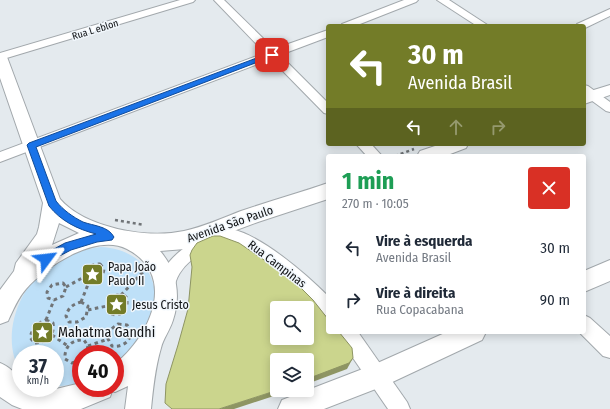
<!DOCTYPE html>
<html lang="pt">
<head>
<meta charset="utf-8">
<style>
  body { margin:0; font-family:"Fira Sans Condensed",sans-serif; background:#f2f2f3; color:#1f2937; height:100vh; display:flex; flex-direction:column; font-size:15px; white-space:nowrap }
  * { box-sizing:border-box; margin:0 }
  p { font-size:13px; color:#747a83 }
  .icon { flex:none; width:22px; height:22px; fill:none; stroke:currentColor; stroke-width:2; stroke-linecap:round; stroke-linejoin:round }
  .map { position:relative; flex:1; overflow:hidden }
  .panel { position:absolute; left:326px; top:154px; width:260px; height:180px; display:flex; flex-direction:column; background:#fff; border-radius:4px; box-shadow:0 2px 10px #0003 }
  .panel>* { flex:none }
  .top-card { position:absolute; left:326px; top:24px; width:260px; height:122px; border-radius:4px; box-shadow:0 2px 10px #0003; background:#737c28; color:#fff; overflow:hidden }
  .fabs { position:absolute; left:270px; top:301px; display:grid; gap:8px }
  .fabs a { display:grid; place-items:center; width:44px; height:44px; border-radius:4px; background:#fff; box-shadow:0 2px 10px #0003; font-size:20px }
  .speed { position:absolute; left:12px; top:345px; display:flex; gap:8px; font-size:20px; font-weight:700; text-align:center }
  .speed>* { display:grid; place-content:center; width:52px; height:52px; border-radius:50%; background:#fff; box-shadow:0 2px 10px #0003; line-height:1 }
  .speed small { font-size:10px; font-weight:400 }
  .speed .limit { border:6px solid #d22; background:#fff; color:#111 }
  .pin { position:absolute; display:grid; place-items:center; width:34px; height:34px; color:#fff; margin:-17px; border-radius:8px; box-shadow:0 2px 6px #0006 }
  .me { position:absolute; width:44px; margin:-22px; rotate:60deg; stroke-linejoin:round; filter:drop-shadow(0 0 3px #0008) }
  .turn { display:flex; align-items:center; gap:14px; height:84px; padding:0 16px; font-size:18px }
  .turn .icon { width:52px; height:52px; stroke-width:2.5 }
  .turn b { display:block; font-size:28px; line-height:34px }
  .lanes { display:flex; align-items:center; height:38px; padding:0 16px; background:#0003; justify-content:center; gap:20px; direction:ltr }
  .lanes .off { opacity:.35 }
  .round { display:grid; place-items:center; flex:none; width:42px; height:42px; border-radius:4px; background:#f2f2f3 }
  .head { display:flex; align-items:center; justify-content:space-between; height:68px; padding:0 16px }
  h1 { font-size:24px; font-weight:700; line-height:30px; color:#1e9e55 }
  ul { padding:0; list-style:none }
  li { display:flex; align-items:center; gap:12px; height:52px; padding:0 16px }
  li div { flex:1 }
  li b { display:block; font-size:15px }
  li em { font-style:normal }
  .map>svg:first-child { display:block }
</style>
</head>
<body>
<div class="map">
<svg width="610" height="409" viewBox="0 0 610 409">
  <rect width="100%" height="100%" fill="#e4eaee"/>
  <path fill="#bee0f8" d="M101,247C146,249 168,287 147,327C139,342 128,354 115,364V354H81V383L62,386H55V354H21V372C0,340 17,287 49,267C66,256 82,249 101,247Z"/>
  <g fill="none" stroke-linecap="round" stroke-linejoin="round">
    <defs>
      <g id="minor">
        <polygon points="180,0 195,0 193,2 0,60 0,53"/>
        <polygon points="214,0 224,0 274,49 328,30 328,37 280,55 328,103 328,114 324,113 271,59 0,162 0,152 265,53"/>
        <polygon points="404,0 418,0 416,2 355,26 341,26 342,24"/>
        <polygon points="437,0 449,0 489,26 477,26"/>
        <polygon points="610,9 610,16 585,28 584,26 576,26 577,24"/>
        <polygon points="584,85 588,86 610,102 610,112 606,111 584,95"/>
        <polygon points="356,144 371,144 382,156 367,156"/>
        <path d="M231,229C261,235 306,274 328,296V317C315,311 304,296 293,286C275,271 256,257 237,244C216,240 183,260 176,281C174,286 175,291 173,296L167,298L161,296C150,271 184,245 204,236C213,232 222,230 231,229Z"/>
        <polygon points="584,315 590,318 610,336 610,358 603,356 579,332 584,332"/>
        <polygon points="338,332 358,332 407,402 410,409 388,409 340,339"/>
      </g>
      <g id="tertiary">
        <path d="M0,53L5,54L7,57L60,199C85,228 147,239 184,231C203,227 223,218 241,211C270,201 299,193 328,183V199L258,222L185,249L160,251C177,270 181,296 173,320C170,330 163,339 161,348C155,368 153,389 151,409H125L128,386L115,392L112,391L110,397L81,409H22L12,405L0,397V363C10,367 21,377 21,388L56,389L81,383V388H115V364C149,337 179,276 127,249C96,233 46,266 26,289C18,298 13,310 8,321L0,324V290L14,271L16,263L37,234L39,227L43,203L0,78ZM59,223L79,233L52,245Z"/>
        <polygon points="610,85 610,95 584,104 584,93"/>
        <polygon points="441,144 468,144 466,148 445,156 417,156 420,151"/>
        <polygon points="610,260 610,281 584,292 584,271"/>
        <polygon points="447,332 486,332 482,340 386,385 324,409 278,409 282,400 373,365"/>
      </g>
    </defs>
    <use href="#minor" stroke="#a2a8ac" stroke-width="2"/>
    <use href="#tertiary" stroke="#a2a8ac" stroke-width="2"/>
    <g stroke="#707477" stroke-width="2.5" stroke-dasharray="3 3" stroke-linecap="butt">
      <polyline points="395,156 414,149"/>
      <polyline points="115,220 144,225"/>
    </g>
    <g stroke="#707477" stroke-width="3" stroke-dasharray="3.5 3.5" stroke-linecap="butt">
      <path d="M100,264L104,269C103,277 98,282 89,282L84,277C86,268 91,264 100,264Z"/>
      <polygon points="63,283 66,287 63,296 54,300 48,298 47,292 52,285"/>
      <polyline points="66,287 84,277"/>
      <polygon points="117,295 125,296 127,298 127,306 120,314 115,315 109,313 107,306 111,299"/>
      <polyline points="121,295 143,272"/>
      <path d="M81,302L88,306L86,317L77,322H69L66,316C68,308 73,304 81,302Z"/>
      <polyline points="81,302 89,282"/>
      <polyline points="88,310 107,306"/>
      <polyline points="46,320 54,300"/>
      <path d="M46,320L53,323C55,336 46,343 34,343L30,337C33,328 37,323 46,320Z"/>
      <path d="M118,324L127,325C136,337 125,348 112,346L108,339L110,330Z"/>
      <polyline points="52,335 68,346"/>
      <polyline points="88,346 108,339"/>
      <path d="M81,360L72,363L65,359C64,347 72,339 84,340L88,346L86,354"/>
    </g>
    <use href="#minor" fill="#fff" fill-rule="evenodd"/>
    <use href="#tertiary" fill="#fff" fill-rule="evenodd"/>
  </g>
  <g fill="#8e9563">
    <polygon points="353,358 347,369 307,384 307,379"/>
    <polygon points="278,390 292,390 234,409 219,409"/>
  </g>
  <path fill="#cbd58d" stroke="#8e9563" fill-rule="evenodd" d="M213,236H220L239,243L273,266L300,287L313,300L328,319V332H339L352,348L353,358L349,363L307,379V360H277V390H278L219,409H172L165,403L166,384L178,345L188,309L192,267L190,255L192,250L197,243ZM277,308H307V338H277Z"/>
  <path fill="#1a73e8" stroke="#114b97" d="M270,53L276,55L36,147L56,201C63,210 73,217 83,222C94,226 108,226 114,237L112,240L97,242L71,250L46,263L43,262L42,259L43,255L65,243L96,234C77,229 61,221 49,206L27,145L29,143Z"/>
  <defs>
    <symbol id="sight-square" viewBox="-11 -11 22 22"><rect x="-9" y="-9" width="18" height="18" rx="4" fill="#737c28" stroke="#f1f7fc"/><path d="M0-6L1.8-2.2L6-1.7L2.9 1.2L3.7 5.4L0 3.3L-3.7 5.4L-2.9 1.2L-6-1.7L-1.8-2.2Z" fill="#fff"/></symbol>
  </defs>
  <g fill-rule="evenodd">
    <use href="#sight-square" x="80" y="262" width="25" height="25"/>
    <use href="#sight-square" x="104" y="292" width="25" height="25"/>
    <use href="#sight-square" x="30" y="320" width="25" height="25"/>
  </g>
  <g text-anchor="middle" stroke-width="3" stroke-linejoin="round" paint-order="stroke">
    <g font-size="10" fill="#0f1113" stroke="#f1f7fc">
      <text transform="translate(95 29) rotate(-17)" y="4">Rua L eblon</text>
    </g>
    <g font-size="12" fill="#0f1113" stroke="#f1f7fc">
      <text transform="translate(230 224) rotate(-19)" y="4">Avenida São Paulo</text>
      <text transform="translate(277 264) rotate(37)" y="4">Rua Campinas</text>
    </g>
    <g font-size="12" fill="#0f1113" stroke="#f1f7fc" text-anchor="start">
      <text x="108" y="271">Papa João<tspan x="108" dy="14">Paulo II</tspan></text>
      <text x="132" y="309">Jesus Cristo</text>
    </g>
    <g font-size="14" fill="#0f1113" stroke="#f1f7fc" text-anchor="start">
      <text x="58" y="337">Mahatma Gandhi</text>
    </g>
  </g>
</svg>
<div class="fabs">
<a><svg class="icon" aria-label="search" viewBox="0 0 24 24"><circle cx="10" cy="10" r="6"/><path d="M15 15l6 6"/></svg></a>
<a><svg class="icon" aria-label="layers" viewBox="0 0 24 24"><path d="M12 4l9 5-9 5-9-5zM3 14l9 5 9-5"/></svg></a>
</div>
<div class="speed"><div>37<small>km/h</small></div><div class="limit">40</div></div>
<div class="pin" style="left:272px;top:55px;background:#d93025"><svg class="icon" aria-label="arrive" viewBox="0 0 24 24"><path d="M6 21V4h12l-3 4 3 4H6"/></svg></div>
<svg class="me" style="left:46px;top:259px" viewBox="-20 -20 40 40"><path d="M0-17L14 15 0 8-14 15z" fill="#1a73e8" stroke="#fff" stroke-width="4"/></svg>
<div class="top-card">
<div class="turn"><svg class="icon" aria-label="left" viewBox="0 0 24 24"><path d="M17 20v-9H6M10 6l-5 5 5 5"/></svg><div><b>30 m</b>Avenida Brasil</div></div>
<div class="lanes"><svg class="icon" aria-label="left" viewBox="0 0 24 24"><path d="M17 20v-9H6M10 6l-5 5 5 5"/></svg><svg class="icon off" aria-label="ahead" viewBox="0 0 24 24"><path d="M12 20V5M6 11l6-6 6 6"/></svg><svg class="icon off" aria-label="right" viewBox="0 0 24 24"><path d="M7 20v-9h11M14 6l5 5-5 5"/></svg></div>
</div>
<section class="panel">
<div class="head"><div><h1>1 min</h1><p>270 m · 10:05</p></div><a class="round" style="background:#d93025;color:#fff"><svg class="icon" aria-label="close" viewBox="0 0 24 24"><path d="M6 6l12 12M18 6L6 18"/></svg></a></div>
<ul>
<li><svg class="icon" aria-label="left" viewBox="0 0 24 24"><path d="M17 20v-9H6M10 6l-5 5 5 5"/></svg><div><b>Vire à esquerda</b><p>Avenida Brasil</p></div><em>30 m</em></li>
<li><svg class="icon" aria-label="right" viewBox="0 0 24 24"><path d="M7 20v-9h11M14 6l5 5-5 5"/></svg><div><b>Vire à direita</b><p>Rua Copacabana</p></div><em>90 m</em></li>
</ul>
</section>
</div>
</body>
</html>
